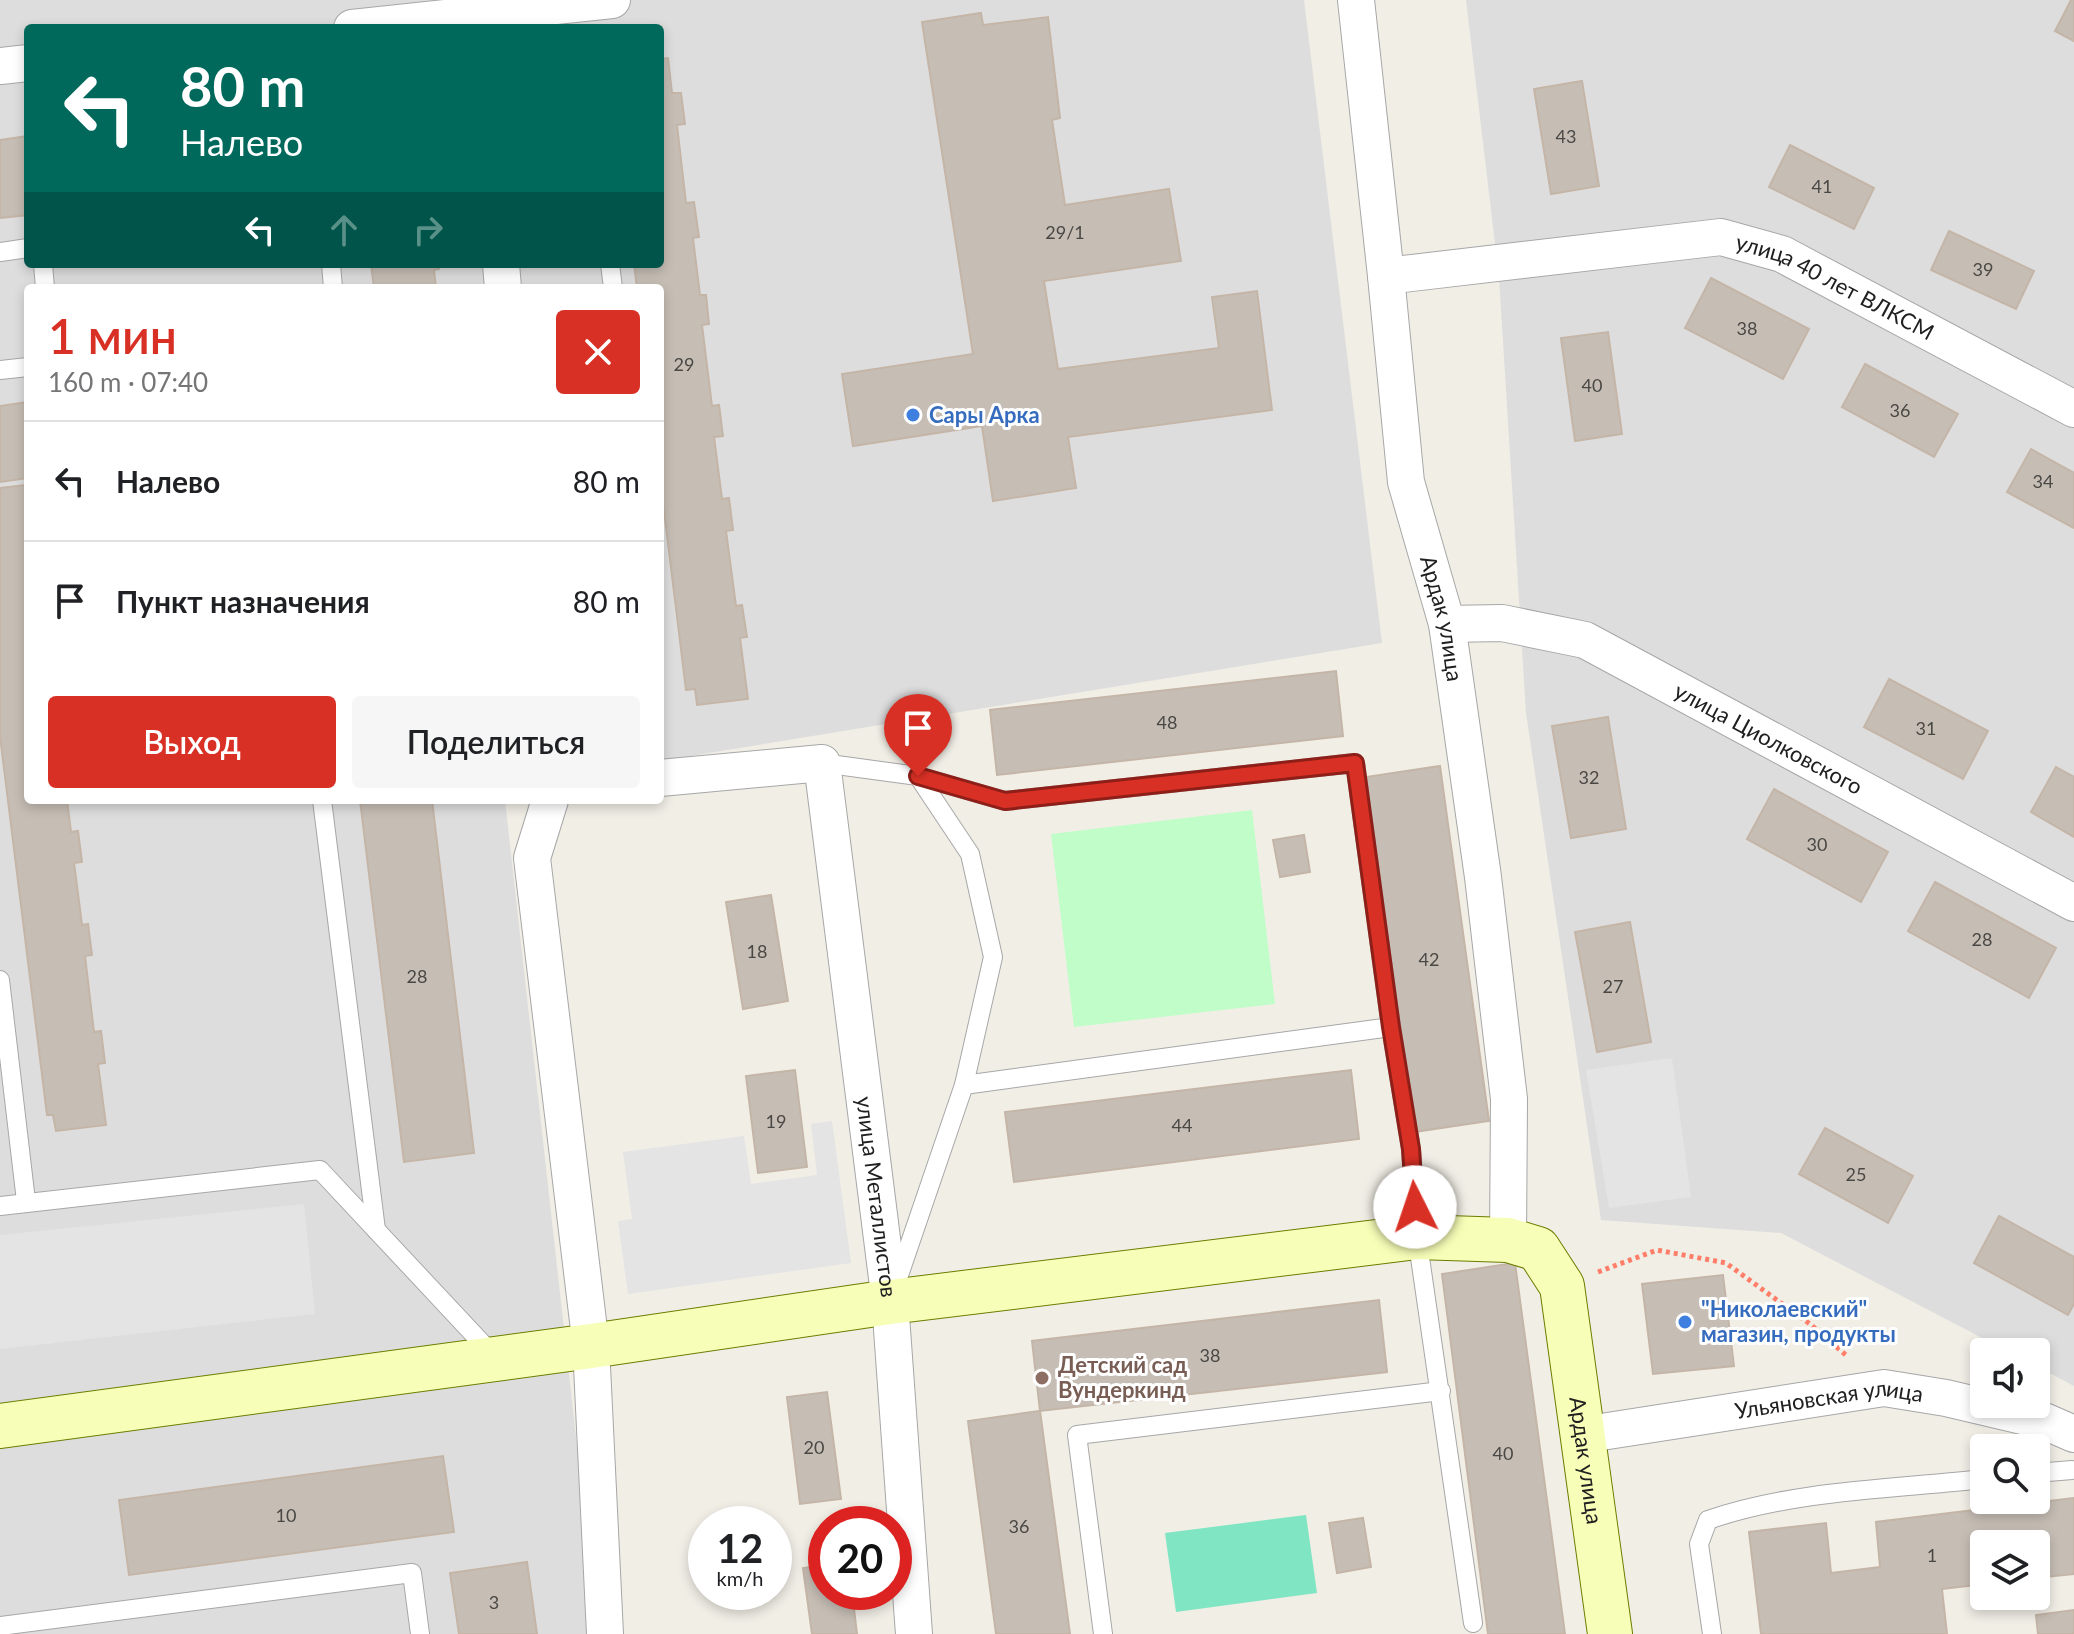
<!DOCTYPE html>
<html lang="ru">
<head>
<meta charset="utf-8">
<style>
  body { margin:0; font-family:Lato,sans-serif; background:#f6f6f6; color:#202124; height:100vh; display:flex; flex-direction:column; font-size:30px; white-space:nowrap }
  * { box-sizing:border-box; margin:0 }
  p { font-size:26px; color:#757577 }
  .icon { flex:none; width:44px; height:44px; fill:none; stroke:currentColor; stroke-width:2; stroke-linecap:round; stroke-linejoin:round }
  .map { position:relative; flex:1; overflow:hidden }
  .side { position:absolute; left:24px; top:284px; width:640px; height:520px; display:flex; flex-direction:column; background:#fff; border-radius:8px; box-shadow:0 4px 12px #0003 }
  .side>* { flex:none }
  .banner { position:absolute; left:24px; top:24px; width:640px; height:244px; border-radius:8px; box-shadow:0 4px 12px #0003; background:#00695c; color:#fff; overflow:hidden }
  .controls { position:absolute; left:1970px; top:1338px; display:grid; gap:16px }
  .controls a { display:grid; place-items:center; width:80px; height:80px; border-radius:8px; background:#fff; box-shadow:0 4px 12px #0003; font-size:40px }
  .speed { position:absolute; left:688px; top:1506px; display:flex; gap:16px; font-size:40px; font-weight:700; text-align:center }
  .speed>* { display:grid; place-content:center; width:104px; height:104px; border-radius:50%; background:#fff; box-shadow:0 4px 12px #0003; line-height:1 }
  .speed small { font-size:20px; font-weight:400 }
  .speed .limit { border:12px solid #d22; background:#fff; color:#111 }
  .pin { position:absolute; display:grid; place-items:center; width:68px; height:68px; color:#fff; margin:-82px -34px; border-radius:50% 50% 50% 0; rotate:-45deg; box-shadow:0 0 8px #0007 }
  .pin .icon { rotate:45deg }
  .me { position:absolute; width:88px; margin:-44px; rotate:356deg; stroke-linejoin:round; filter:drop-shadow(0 0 6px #0008) }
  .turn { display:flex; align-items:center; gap:28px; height:168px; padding:0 24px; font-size:36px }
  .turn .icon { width:104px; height:104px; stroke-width:2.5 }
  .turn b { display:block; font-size:56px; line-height:68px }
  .lanes { display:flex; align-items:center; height:76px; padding:0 24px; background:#0003; justify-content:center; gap:40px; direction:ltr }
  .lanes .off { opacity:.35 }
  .round { display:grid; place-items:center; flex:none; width:84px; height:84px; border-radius:8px; background:#f6f6f6 }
  .head { display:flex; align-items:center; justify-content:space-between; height:136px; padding:0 24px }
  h1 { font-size:48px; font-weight:600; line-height:60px; color:#d93025 }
  .primary-button { display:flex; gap:16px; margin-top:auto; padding:16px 24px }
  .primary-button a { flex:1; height:92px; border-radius:8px; background:#d93025; color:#fff; font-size:32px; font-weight:600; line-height:92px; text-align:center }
  .primary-button a+a { background:#f6f6f6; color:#202124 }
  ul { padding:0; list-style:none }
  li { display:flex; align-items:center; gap:24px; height:120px; padding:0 24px; border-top:2px solid #e0e0e0 }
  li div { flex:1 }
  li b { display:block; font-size:30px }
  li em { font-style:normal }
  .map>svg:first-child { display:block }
</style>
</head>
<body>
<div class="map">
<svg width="2074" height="1634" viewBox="0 0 2074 1634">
  <rect width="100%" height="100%" fill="#f1eee6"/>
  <g fill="#dedddd" fill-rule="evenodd">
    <path d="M0,0H1304L1382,643L660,761V288H28V800H505L598,1634H0ZM28,28H660V264H28Z"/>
    <polygon points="1466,0 2074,0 2074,1386 2036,1366 2036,1352 2009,1352 1781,1233 1601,1220 1526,713 1499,277"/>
  </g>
  <polygon fill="#c1fdc8" points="1252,810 1275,1004 1074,1027 1051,834"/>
  <polygon fill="#7fe5c2" points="1306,1515 1317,1593 1176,1612 1165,1533"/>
  <g fill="#e4e4e4">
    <polygon points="1672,1058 1691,1197 1609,1208 1586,1070"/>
    <polygon points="832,1121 851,1263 628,1294 618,1221 632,1219 623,1152 744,1136 751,1184 817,1175 811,1124"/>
    <polygon points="304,1204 315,1314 0,1349 0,1235"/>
  </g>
  <g fill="#c6beb5" stroke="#c4b5a7" stroke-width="2">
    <polygon points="2071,0 2074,0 2074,41 2055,31"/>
    <polygon points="981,13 983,25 1048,17 1060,118 1052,120 1065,205 1169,189 1181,261 1044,281 1058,369 1219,348 1212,297 1257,291 1272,410 1068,437 1076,488 993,501 982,426 853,446 842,374 973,354 922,22"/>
    <polygon points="668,58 672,93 681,93 685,124 677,125 686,203 694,202 699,237 693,238 700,295 706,295 709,324 702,325 712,406 719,405 723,436 714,437 722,499 729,498 733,530 726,531 736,606 742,605 747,637 740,638 748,699 697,705 695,689 686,690 660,478 660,288 637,288 634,264 660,264 660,59"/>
    <polygon points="1582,81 1599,186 1551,194 1534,89"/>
    <polygon points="28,136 28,215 0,218 0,140"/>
    <polygon points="1790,145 1874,188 1854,229 1769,187"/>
    <polygon points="1949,231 2034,271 2016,309 1931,270"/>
    <polygon points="371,264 439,264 439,269 434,270 436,288 374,288"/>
    <polygon points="1711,278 1809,329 1783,379 1685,328"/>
    <polygon points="1608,332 1622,434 1575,441 1561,338"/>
    <polygon points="1865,364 1958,414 1934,457 1842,407"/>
    <polygon points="28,402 28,478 0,482 0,406"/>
    <polygon points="2031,449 2074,473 2074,528 2007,492"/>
    <polygon points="25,485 28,509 28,800 67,800 71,832 78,831 82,862 74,863 82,925 88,924 92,955 85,956 94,1032 101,1031 105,1063 98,1064 106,1125 56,1131 53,1115 47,1115 0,736 0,488"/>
    <polygon points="1336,671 1343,736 997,775 990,710"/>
    <polygon points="1889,679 1988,731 1963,779 1864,727"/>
    <polygon points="1608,717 1626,829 1571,838 1552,726"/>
    <polygon points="1440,766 1489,1121 1414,1132 1366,777"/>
    <polygon points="2056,767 2074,777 2074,837 2031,812"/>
    <polygon points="1774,789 1888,852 1861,902 1747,839"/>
    <polygon points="360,800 432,800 474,1153 404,1162"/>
    <polygon points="1304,835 1310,872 1280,877 1273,840"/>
    <polygon points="1935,882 2056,948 2029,998 1908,931"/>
    <polygon points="771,895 788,1001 743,1009 726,902"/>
    <polygon points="1630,922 1651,1042 1597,1052 1575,932"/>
    <polygon points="795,1070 807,1167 758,1173 746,1076"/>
    <polygon points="1351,1070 1359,1139 1014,1182 1005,1112"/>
    <polygon points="1825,1128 1913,1176 1888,1223 1799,1174"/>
    <polygon points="1999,1216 2074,1257 2074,1304 2068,1315 1974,1263"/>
    <polygon points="1515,1263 1565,1634 1488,1634 1442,1274"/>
    <polygon points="1723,1275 1734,1366 1653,1374 1642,1284"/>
    <polygon points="1379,1300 1387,1372 1040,1411 1032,1341"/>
    <polygon points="827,1392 841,1499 800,1504 787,1397"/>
    <polygon points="1040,1411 1070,1634 996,1634 968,1421"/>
    <polygon points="443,1456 454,1532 129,1575 119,1500"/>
    <polygon points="2074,1498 2074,1574 2036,1578 2036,1544 1984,1544 1984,1584 1942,1589 1947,1634 1761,1634 1749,1532 1826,1523 1831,1573 1880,1567 1876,1522"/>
    <polygon points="1363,1518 1371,1567 1337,1573 1329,1523"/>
    <polygon points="527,1562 537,1634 459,1634 450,1573"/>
    <polygon points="826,1565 826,1592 852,1592 857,1634 812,1634 803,1568"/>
    <polygon points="2074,1610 2074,1634 2038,1634 2036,1615"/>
  </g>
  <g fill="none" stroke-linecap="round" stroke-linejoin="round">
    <defs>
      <g id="lane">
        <polyline points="0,252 28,248"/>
        <polyline points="43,264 45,288"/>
        <polyline points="331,264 333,288"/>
        <polyline points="610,264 613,288"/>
        <polyline points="0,370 28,367"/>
        <polyline points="822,763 918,776 1005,801 1355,763 1391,1027 1411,1149 1417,1237 1473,1623"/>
        <polyline points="918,776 970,854 993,957 964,1085"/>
        <polyline points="322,800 376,1230"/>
        <polyline points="0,980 26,1201"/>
        <polyline points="0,1206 320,1170 494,1356"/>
        <polyline points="896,1284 964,1085 1391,1027"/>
        <polyline points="2036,1473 2072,1470"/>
        <polyline points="0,1626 412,1573 420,1634"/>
        <polyline points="1103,1634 1077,1435 1441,1391"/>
        <path d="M1712,1634L1699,1544L1708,1520C1795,1490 1893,1489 1984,1479"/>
      </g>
      <g id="street">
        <path id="s1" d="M1356,0L1386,276L1406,482L1447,624L1483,877L1509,1099L1508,1240"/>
        <polyline points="352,28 612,0"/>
        <polyline points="0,66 28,63"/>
        <polyline points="501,264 503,288"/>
        <path id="s2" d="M1386,276L1721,237L1782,254L2074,409"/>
        <path id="s3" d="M1447,624L1502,623L1585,640L2074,903"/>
        <path id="s4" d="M660,778L822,763L890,1302L914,1634"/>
        <polyline points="550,800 532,858 591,1346 605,1634"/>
        <path id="s5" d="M1582,1435L1884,1388L1946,1398L2044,1421L2074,1434"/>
      </g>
      <g id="secondary">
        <path id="s6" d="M0,1426L591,1346L890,1302L1417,1237L1508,1240L1538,1249L1562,1286L1610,1634"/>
      </g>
    </defs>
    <use href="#lane" stroke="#a7a7a7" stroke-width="20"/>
    <use href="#street" stroke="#a7a7a7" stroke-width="38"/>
    <use href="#secondary" stroke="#6b7e00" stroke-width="46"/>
    <polyline stroke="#ff7e69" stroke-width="5" stroke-dasharray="4 4" stroke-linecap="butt" points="1598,1272 1657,1250 1726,1263 1810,1324 1847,1356"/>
    <use href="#lane" stroke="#fff" stroke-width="18"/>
    <use href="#street" stroke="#fff" stroke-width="36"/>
    <use href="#secondary" stroke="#f7feb7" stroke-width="44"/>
  </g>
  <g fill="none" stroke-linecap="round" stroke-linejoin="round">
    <defs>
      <polyline id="route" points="918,776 1005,801 1355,763 1391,1027 1411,1149 1415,1207"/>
    </defs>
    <use href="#route" stroke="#8d1f18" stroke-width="20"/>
    <use href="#route" stroke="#d93025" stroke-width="14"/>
  </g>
  <g fill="#3f7fe0" stroke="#fff" stroke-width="3">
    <circle cx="913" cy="415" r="8"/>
    <circle cx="1685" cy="1322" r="8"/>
  </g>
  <circle fill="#8d6e63" stroke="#fff" stroke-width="3" cx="1042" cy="1378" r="8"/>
  <g text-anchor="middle" stroke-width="6" stroke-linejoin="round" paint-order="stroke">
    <g font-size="18" fill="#4a4845">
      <text x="1566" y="143">43</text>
      <text x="1822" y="193">41</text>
      <text x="1065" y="239">29/1</text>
      <text x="1983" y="276">39</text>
      <text x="1747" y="335">38</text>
      <text x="684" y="371">29</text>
      <text x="1592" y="392">40</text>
      <text x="1900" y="417">36</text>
      <text x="2043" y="488">34</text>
      <text x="1167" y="729">48</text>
      <text x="1926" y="735">31</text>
      <text x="1589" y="784">32</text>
      <text x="1817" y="851">30</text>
      <text x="1982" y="946">28</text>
      <text x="757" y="958">18</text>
      <text x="1429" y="966">42</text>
      <text x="417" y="983">28</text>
      <text x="1613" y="993">27</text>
      <text x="776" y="1128">19</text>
      <text x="1182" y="1132">44</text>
      <text x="1856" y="1181">25</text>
      <text x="1210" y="1362">38</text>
      <text x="814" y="1454">20</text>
      <text x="1503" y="1460">40</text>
      <text x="286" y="1522">10</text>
      <text x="1019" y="1533">36</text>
      <text x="1932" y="1562">1</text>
      <text x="494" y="1609">3</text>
    </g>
    <g font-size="22" fill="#202020" stroke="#fff">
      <text dy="8" stroke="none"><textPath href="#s2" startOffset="462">улица 40 лет ВЛКСМ</textPath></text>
      <text dy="8" stroke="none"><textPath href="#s1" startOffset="626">Ардак улица</textPath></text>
      <text dy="8" stroke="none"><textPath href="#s3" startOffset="348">улица Циолковского</textPath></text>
      <text dy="8" stroke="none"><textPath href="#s4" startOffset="600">улица Металлистов</textPath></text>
      <text dy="8" stroke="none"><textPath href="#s5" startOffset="250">Ульяновская улица</textPath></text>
      <text dy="8" stroke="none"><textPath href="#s6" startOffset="1772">Ардак улица</textPath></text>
    </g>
    <g font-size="22" font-weight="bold" fill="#366cbe" stroke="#fff" text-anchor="start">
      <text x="929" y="423">Сары Арка</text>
      <text x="1701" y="1317">"Николаевский"<tspan x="1701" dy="25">магазин, продукты</tspan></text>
    </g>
    <g font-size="22" font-weight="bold" fill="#785e54" stroke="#fff" text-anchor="start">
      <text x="1058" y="1373">Детский сад<tspan x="1058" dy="25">Вундеркинд</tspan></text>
    </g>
  </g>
</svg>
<div class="controls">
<a><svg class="icon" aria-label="sound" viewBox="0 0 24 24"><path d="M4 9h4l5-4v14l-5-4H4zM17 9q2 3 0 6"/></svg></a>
<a><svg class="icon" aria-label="search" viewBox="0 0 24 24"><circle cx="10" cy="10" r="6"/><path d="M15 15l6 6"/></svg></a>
<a><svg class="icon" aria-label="layers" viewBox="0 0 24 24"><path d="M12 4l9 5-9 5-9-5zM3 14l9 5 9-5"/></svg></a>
</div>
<div class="speed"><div>12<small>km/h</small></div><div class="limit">20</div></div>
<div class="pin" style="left:918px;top:776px;background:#d93025"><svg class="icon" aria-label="arrive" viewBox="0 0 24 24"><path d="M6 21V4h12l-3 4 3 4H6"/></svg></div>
<svg class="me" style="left:1415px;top:1207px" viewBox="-20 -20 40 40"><circle r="19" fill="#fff"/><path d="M0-13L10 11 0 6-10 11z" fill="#d93025"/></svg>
<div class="banner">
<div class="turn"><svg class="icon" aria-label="left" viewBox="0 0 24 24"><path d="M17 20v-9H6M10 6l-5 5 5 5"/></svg><div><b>80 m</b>Налево</div></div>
<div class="lanes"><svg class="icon" aria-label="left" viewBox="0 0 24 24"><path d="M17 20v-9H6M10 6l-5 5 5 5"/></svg><svg class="icon off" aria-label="ahead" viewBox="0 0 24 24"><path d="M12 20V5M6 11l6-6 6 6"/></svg><svg class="icon off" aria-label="right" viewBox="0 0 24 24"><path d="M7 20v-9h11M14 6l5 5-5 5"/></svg></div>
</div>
<section class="side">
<div class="head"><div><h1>1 мин</h1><p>160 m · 07:40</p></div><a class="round" style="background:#d93025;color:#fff"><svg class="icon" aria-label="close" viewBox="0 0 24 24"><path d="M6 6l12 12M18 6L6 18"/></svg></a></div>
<ul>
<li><svg class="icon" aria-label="left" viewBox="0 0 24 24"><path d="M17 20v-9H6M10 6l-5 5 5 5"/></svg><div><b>Налево</b></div><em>80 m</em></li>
<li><svg class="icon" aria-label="arrive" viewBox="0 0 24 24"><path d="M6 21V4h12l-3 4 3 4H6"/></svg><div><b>Пункт назначения</b></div><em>80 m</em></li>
</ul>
<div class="primary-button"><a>Выход</a><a>Поделиться</a></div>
</section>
</div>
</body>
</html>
